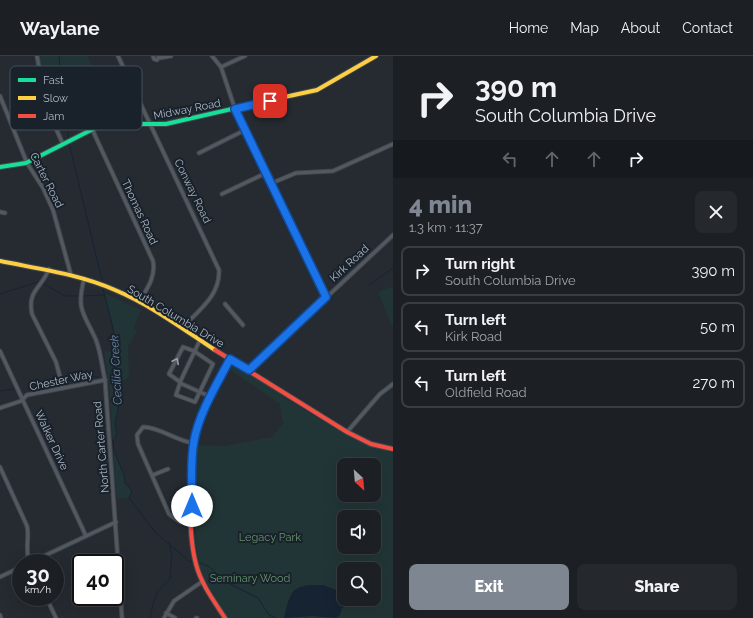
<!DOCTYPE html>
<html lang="en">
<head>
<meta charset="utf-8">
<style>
  body { margin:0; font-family:Raleway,sans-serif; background:#25282d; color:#f1f3f6; height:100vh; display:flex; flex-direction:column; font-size:15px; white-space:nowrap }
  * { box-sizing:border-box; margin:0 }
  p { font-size:13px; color:#a0a3a7 }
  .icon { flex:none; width:22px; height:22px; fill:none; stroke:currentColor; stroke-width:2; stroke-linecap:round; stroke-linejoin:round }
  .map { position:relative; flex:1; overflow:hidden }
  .sheet { display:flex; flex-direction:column; background:#1c2025; width:360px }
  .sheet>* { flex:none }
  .top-card { background:#1c2025; color:#f1f3f6; overflow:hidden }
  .needle { width:26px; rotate:154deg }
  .buttons { position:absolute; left:337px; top:402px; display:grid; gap:8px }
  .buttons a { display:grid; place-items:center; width:44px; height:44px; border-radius:8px; background:#1c2025; box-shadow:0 4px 16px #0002,0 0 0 1px #3a3e42; font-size:20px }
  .speed { position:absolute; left:12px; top:498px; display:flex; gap:8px; font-size:20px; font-weight:700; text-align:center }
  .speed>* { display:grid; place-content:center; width:52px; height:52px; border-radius:50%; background:#1c2025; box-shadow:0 4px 16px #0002,0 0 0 1px #3a3e42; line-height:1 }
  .speed small { font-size:10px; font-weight:400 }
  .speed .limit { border:2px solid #111; border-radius:6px; background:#fff; color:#111 }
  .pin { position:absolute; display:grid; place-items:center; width:34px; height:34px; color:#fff; margin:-17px; border-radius:8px; box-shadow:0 2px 6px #0006 }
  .me { position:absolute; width:44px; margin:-22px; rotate:0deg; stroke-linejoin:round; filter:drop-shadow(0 0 3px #0008) }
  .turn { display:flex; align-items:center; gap:14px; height:84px; padding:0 16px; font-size:18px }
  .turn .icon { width:52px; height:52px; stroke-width:2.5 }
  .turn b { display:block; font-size:28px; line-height:34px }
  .lanes { display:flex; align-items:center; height:38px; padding:0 16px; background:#0003; justify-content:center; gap:20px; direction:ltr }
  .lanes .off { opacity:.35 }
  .round { display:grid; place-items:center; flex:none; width:42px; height:42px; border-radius:8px; background:#25282d }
  .headline { display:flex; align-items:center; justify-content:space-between; height:68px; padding:0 16px }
  h1 { font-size:24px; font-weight:800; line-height:30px; color:#7d8691 }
  .button { display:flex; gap:8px; margin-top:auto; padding:8px 16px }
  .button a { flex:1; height:46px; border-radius:8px; background:#7d8691; color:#fff; font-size:16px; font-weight:800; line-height:46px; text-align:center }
  .button a+a { background:#25282d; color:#f1f3f6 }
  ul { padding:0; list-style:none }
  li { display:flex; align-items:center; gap:12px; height:50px; margin:0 8px 6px; padding:0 8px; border:2px solid #3a3e42; border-radius:8px }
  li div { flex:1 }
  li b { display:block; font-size:15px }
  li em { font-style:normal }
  header { display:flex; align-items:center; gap:24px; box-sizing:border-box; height:56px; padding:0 20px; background:#1c2025; border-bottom:1px solid #3a3e42 }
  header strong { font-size:19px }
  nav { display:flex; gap:22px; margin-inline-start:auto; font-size:14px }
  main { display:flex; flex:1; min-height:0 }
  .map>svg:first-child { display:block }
</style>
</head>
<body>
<header>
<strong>Waylane</strong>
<nav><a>Home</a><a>Map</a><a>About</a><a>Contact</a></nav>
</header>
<main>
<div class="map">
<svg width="393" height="562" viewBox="0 0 393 562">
  <rect width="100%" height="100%" fill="#252b31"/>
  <g fill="#223536" fill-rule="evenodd">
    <polygon points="38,0 88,0 103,54 56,71 43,43"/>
    <polygon points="393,230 393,269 392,270 378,236"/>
    <path d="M104,237L141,254L133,273L137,275L128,290L129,321L123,325L122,342L119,344L115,368L117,378L113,388L118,406L124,419V425L132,436L129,442L117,443C112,394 113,344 104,295L116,297C118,282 108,252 104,237Z"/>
    <path d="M232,308L250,316L286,343L355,384L393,397V562H228L208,529L200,512L196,486L197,389L225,390L272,381L284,366L282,363L280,348L229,313ZM344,409H374V439H344ZM344,461H374V491H344ZM344,513H374V543H344Z"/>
  </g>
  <path fill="#162333" d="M323,529L344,537V543H351L348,549L342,552L340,559L336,562L313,560L284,562C291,533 292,528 323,529Z"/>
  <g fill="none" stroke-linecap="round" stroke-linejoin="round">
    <g stroke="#162333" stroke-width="1">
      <polyline points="59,0 63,50 68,71 68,82"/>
      <polyline points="69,87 102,224"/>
      <polyline points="44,228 65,240 79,240"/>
      <polyline points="369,229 393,212"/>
      <polyline points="103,233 113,272 116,293 113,306 118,321 119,349 115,368 117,378 113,385 114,395 124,419 125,427 132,435 129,442 155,476 190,506 193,506"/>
      <polyline points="0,238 41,225"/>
      <polyline points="83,240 104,239"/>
      <polyline points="110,318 113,312"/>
      <polyline points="68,324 77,326 90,320 98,321"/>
      <polyline points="0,335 14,333"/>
      <polyline points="200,507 210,511 224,525 258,542 269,559 276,562"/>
      <polyline points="150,562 153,548 158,535 170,523 172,498 169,487"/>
    </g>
    <defs>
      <g id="street">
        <polyline points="37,0 46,51 63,88"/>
        <path d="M118,0L219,214C220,240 199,254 182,272"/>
        <polyline points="153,0 154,3 157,4 159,0"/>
        <polyline points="212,0 221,11 235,53 326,241"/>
        <polyline points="159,2 171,0"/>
        <polyline points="221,11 245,0"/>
        <polyline points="0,40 27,107 43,132 53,154 71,219"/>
        <path d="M92,73L153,205C156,221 147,233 139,246"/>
        <polyline points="199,97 245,74"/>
        <polyline points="272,127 296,117 333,115 393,88"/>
        <polyline points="222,138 266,117"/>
        <polyline points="0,156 5,157"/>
        <path d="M49,213C42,232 27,234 32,258L56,306L63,332"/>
        <path d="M84,223C76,255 84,257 96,284C101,297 102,311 105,324L122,562"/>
        <polyline points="225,248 243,269"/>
        <polyline points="200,284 180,326 182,328 211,341"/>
        <polyline points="0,295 86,480"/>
        <polyline points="249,314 393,179"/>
        <polyline points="180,326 169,318 183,291 194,295 213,308 195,346 176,339 180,327"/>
        <polyline points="0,352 21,345 27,339 105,324"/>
        <polyline points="347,376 380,338 393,328"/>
        <path d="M0,411L27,470C30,483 24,494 30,507"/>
        <polyline points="153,419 168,413"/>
        <path d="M193,468L180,466L169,458L138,388L137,379L143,371C160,371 176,385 193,387"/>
        <polyline points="29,507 116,466"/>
        <polyline points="0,521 21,511"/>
        <polyline points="46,541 56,562"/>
        <polyline points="166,557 175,562"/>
        <polyline points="0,559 1,562"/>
        <polyline points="164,562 174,545 203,525"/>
        <polyline points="196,562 197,562"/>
      </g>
      <g id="fast">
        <polyline points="0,111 26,107 99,70 114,68 166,68 280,42"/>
        <polyline points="207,348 230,303"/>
      </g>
      <g id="slow">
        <polyline points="280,42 317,34 376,0"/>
        <path d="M0,205C39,213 79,218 115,234C151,249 183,273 215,294"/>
      </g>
      <g id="jam">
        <polyline points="215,294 347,376 371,388 393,393"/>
        <path d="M207,348C202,358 197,368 195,379C188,408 188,479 196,508C201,528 214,545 225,562"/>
      </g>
    </defs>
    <use href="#street" stroke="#42474e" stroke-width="5"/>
    <use href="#fast" stroke="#42474e" stroke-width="6"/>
    <use href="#slow" stroke="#42474e" stroke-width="6"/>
    <use href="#jam" stroke="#42474e" stroke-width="6"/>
    <use href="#street" stroke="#545960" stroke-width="3"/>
    <use href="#fast" stroke="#16e098" stroke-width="4"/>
    <use href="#slow" stroke="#ffcf43" stroke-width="4"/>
    <use href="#jam" stroke="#f24e42" stroke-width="4"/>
  </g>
  <defs><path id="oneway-chevron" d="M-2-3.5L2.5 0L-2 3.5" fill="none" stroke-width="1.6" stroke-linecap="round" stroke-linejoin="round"/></defs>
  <use stroke="#97a0ab" href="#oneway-chevron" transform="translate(176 305) rotate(-63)"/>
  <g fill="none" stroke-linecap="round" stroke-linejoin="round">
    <defs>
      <path id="route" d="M192,450C192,429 190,406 194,385C199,357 217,328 230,303L249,314L326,241L235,53L270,45"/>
    </defs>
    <use href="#route" stroke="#114b97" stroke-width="10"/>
    <use href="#route" stroke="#1a73e8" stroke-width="7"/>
  </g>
  <g text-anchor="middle" stroke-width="4" stroke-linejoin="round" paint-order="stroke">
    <g font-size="11" fill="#adb7c4" stroke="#19212b">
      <text transform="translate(187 53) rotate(-11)" y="4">Midway Road</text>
      <text transform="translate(47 124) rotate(63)" y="4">Carter Road</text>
      <text transform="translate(193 135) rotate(64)" y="4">Conway Road</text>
      <text transform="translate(140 156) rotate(65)" y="4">Thomas Road</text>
      <text transform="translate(349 207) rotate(-43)" y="4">Kirk Road</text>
      <text transform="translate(176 260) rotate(31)" y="4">South Columbia Drive</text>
      <text transform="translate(61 324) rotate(-12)" y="4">Chester Way</text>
      <text transform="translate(52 384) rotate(65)" y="4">Walker Drive</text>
      <text transform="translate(101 391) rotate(-95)" y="4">North Carter Road</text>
    </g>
    <g font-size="11" fill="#65946d" stroke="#19212b">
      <text x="270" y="485">Legacy Park</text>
      <text x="250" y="526">Seminary Wood</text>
    </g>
    <g font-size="12" font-style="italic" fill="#6683a3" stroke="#19212b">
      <text transform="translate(116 314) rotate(-93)" y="4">Cecilia Creek</text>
    </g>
  </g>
  <rect x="10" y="10" width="132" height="64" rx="6" fill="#19212b" stroke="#454e59" stroke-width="1"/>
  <rect x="18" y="22" width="18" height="4" fill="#16e098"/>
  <rect x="18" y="40" width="18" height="4" fill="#ffcf43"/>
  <rect x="18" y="58" width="18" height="4" fill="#f24e42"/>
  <g font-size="11" fill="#adb7c4">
    <text x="43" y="28">Fast</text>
    <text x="43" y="46">Slow</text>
    <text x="43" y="64">Jam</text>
  </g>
</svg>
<div class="buttons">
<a><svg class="needle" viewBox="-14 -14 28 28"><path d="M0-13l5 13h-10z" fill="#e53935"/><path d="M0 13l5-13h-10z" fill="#a0a3a7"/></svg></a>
<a><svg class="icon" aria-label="sound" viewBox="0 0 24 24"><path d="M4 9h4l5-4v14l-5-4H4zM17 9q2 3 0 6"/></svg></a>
<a><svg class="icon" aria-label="search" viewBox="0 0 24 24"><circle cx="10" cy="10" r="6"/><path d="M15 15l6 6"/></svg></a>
</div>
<div class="speed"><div>30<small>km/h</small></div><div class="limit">40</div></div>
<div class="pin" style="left:270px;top:45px;background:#d93025"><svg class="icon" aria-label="arrive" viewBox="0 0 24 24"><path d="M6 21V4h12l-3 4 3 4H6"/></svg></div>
<svg class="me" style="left:192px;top:450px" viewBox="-20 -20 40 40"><circle r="19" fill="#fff"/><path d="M0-13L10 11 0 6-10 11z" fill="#1a73e8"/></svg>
</div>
<section class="sheet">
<div class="top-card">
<div class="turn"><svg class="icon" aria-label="right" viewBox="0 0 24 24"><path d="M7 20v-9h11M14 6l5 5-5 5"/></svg><div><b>390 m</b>South Columbia Drive</div></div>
<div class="lanes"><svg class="icon off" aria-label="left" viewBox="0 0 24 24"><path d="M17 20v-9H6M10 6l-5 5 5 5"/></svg><svg class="icon off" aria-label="ahead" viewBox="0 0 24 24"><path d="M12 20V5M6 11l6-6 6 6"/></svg><svg class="icon off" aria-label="ahead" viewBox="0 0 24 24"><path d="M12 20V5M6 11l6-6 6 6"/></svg><svg class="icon" aria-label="right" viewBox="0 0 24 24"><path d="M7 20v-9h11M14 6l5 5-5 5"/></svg></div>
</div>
<div class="headline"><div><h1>4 min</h1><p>1.3 km · 11:37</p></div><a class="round"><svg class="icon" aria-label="close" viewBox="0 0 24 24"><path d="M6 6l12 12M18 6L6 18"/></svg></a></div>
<ul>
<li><svg class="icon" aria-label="right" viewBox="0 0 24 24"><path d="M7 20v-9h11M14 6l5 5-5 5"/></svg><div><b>Turn right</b><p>South Columbia Drive</p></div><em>390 m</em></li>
<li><svg class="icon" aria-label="left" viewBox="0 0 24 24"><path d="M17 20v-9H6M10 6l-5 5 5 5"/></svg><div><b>Turn left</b><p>Kirk Road</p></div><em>50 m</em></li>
<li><svg class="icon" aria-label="left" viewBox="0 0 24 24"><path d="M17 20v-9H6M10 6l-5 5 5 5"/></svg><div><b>Turn left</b><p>Oldfield Road</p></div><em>270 m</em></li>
</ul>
<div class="button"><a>Exit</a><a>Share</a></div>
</section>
</main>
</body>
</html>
